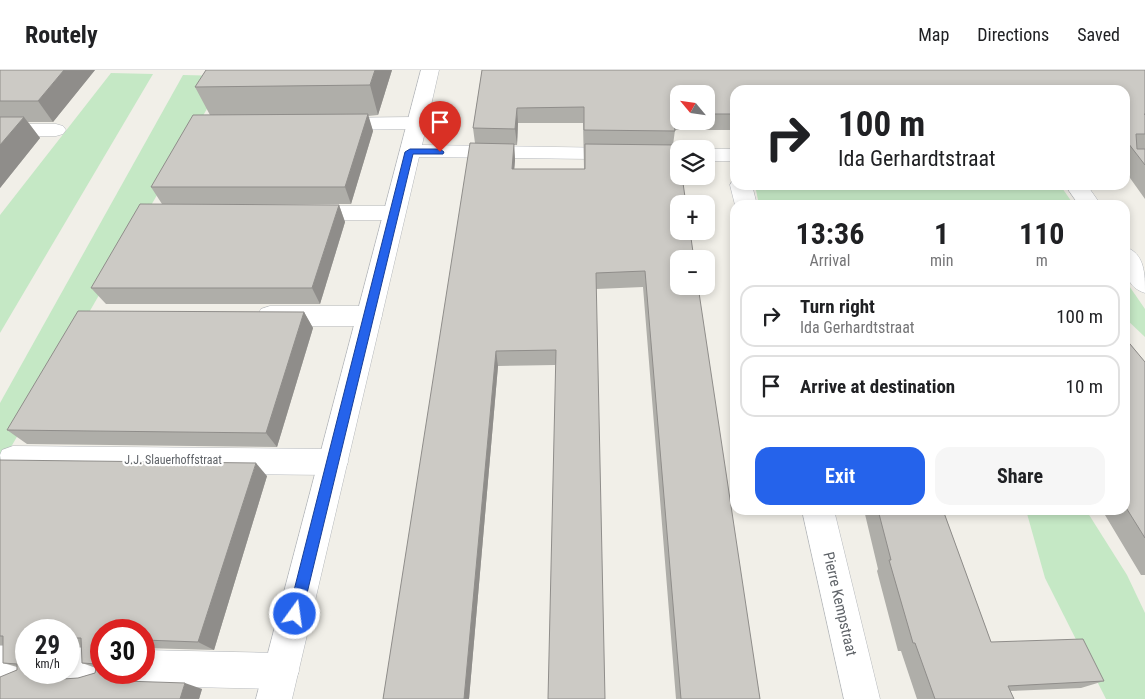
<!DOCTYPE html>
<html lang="en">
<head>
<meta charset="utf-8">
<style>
  body { margin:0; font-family:"Roboto Condensed",sans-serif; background:#f6f6f6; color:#202124; height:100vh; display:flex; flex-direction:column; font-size:19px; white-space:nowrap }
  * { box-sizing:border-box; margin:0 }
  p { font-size:16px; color:#757577 }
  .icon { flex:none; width:28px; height:28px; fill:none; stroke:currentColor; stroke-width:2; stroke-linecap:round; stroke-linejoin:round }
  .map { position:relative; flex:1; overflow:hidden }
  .side { position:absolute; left:730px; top:130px; width:400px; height:315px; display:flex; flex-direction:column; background:#fff; border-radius:15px; box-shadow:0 2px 8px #0003 }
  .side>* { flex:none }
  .banner { position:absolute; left:730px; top:15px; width:400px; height:105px; border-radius:15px; box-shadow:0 2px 8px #0003; background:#fff; color:#202124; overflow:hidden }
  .needle { width:32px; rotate:299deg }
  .buttons { position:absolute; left:670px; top:15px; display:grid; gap:10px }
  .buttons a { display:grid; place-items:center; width:45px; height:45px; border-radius:10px; background:#fff; box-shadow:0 2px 8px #0003; font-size:25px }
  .speed { position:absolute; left:15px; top:549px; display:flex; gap:10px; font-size:25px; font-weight:700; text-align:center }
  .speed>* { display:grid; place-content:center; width:65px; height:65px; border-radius:50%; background:#fff; box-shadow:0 2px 8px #0003; line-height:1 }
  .speed small { font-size:12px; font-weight:400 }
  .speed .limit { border:8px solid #d22; background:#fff; color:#111 }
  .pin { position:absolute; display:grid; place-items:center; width:42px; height:42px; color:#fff; margin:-51px -21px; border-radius:50% 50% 50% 0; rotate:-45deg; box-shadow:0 0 5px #0007 }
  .pin .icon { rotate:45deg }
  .me { position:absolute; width:55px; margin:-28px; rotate:14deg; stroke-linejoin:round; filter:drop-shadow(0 0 4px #0008) }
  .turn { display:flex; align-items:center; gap:18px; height:105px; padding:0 25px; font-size:22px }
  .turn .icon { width:65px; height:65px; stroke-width:2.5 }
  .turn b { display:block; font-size:35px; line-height:42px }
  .eta { display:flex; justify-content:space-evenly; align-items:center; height:85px; text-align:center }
  .eta b { font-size:30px; font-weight:700; line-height:35px }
  .cta { display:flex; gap:10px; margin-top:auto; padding:10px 25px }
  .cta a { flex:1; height:58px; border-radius:15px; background:#2563eb; color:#fff; font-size:20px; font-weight:700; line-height:58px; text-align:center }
  .cta a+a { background:#f6f6f6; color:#202124 }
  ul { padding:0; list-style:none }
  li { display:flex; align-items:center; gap:15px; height:62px; margin:0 10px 8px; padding:0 15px; border:2px solid #e0e0e0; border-radius:15px }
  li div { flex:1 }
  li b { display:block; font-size:19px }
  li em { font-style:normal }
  header { display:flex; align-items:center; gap:30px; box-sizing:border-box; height:70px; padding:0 25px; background:#fff; border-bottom:1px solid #e0e0e0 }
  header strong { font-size:24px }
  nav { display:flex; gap:28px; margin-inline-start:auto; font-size:18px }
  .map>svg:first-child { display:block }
</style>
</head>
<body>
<header>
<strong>Routely</strong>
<nav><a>Map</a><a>Directions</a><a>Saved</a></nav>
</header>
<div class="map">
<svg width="1145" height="629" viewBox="0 0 1145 629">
  <rect width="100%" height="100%" fill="#f1efe8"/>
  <g fill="#c5e8c5">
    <polygon points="111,3 153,4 0,263 0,145"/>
    <polygon points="183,5 226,6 0,396 0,333"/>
    <polygon points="755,115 1060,115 1074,135 759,135"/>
    <polygon points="1125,210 1145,239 1145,267 1125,248"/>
    <polygon points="1026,440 1086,440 1127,505 1145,543 1145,629 1106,629 1045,508"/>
  </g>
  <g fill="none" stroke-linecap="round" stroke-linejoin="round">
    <defs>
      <g id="pedestrian">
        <polygon points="416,47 423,49 426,53 423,57 416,59 333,60 326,58 323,54 326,50 333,48"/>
        <polygon points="0,54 56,54 63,56 66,60 63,64 56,66 0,66"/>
        <polygon points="305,136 394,136 402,138 405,143 402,148 394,150 305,150 297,148 294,143 297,138"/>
        <polygon points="270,236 369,236 378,239 382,246 378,253 369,256 270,256 261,253 257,246 261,239"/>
        <polygon points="13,376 333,379 344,383 348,392 344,401 333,405 13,402 2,398 0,385 2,380"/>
        <polygon points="0,576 26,576 26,602 40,602 39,607 26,612 0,612"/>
        <path d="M69,578H101V602H116L114,609C95,616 75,616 56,609L54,602H69Z"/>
        <polygon points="144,580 281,583 294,588 299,601 294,614 281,619 144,616 131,611 128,602 144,602"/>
      </g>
      <g id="minor">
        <polygon points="421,0 439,0 422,75 683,79 679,79 679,90 419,87 292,629 256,629"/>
        <rect x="706" y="79" width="29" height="12"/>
        <polygon points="733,110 735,110 735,115 752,115 757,135 735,135 730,115"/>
        <polygon points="1065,115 1087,115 1101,135 1079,135"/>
        <path d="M1125,177C1145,183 1145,204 1145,223C1123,216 1125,196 1125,177Z"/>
        <polygon points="802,440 834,440 880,629 844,629"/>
      </g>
    </defs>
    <use href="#pedestrian" stroke="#b5b8bc" stroke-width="1"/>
    <use href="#minor" stroke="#b5b8bc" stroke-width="1"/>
    <use href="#pedestrian" fill="#fff" fill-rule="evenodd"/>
    <use href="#minor" fill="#fff" fill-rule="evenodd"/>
  </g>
  <g fill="#afaea9" fill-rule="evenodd">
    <polygon points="0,0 95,0 53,52 28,52 40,68 0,118"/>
    <polygon points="392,0 378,45 368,46 373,61 351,134 162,134 151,117 210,45 195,17"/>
    <path d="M482,0H1145V129L1125,101V20H735V60H675L673,75L760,629H676L643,217L596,219L555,295L498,296L469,629H383L475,73L473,58ZM679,24H706V51H679ZM518,53H583L584,99H514L515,90L514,75H517Z"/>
    <polygon points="339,135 345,152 320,234 106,234 91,218"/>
    <polygon points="304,242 313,258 277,377 27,374 7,360"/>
    <polygon points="1125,268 1145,292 1145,505 1141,505 1102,440 1125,440"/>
    <path d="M0,390L267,406L214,580L144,578V560H101V602H127L130,611L202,619L199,629H0L1,607L17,600V597L3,593V575H0ZM26,560H69V577H82V593L96,598L95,603L78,608L63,609L55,608L53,602H26Z"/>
    <polygon points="864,440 943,440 991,572 1104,611 1081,618 1010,621 1014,629 917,629 901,581 898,581 877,501 878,499"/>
  </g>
  <g fill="#8f8d8a">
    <polygon points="64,0 95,0 53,52 38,31"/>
    <polygon points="375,0 392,0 378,45 370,15"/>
    <polygon points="517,38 518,53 517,75 515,59"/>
    <polygon points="368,44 373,61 351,134 345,117"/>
    <polygon points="24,47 40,68 0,118 0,75"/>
    <polygon points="514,74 515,90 513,116 512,99"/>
    <polygon points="339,135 345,152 320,234 312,218"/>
    <polygon points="304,242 313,258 277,377 266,363"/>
    <polygon points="496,281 498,296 469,629 464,629"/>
    <polygon points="256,393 267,406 214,580 198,572"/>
    <polygon points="31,602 53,602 55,611 32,604"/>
    <polygon points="109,602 127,602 130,613 143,618 110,606"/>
    <polygon points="185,613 202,619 199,629 180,629"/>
  </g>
  <g fill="#cccac5" stroke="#8f8d8a" fill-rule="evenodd">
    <polygon points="0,0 64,0 38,31 0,31"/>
    <polygon points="206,0 375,0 370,15 195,17"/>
    <polygon points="482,0 1145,0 1145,44 1144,44 1145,45 1145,64 1136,64 1137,79 1145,79 1145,95 1125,69 1125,20 735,20 735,44 706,44 706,24 679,24 679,44 673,44 675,61 584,60 584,37 517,38 515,59 473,58"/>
    <polygon points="368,44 345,117 151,117 193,45"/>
    <polygon points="0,47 24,47 0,75"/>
    <polygon points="470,73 514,74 512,99 585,99 585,74 677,75 679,85 679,106 682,106 686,134 679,134 679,161 690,161 694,189 679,189 679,216 698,216 760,629 681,629 645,201 596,203 605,629 548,629 556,280 496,281 464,629 383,629"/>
    <polygon points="140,134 339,135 312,218 91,218"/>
    <polygon points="78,241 304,242 266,363 7,360"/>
    <polygon points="1125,268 1145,292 1145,468 1125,436"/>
    <path d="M0,390L256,393L198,572L144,570V560H101V602H109L110,606L124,611L185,613L180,629H0V607L17,600V594L3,593V566H0ZM26,560H69V568H81L82,593L97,594L95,603L78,608L63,609L32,604L31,602H26Z"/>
    <polygon points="878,440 943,440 991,572 1083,569 1104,611 1008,616 1014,629 935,629 915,573 913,573 889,490 891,490"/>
  </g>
  <polygon fill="#2563eb" stroke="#184099" points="440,79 444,82 443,84 413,84 302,544 300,549 295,551 290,549 288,544 405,82 410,79"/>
  <g text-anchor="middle" stroke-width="4.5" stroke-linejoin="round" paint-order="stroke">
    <g font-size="12" fill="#5f6368" stroke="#fff">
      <text x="173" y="394">J.J. Slauerhoffstraat</text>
    </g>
    <g font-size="15" fill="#5f6368" stroke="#fff">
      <text transform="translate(840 534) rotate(77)" y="5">Pierre Kempstraat</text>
    </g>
  </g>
</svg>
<div class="buttons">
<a><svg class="needle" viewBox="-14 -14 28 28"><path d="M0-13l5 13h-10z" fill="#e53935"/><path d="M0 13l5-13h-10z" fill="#757577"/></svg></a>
<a><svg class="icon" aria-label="layers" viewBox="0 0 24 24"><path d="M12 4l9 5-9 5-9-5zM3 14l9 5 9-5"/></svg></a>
<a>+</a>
<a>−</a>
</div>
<div class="speed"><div>29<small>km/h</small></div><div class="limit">30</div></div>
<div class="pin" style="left:440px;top:82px;background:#d93025"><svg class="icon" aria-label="arrive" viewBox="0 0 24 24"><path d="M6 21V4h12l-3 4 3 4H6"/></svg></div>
<svg class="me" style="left:295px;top:544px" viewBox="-20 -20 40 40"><circle r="17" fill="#2563eb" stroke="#fff" stroke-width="3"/><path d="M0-11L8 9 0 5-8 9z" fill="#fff"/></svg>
<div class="banner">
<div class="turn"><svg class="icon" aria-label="right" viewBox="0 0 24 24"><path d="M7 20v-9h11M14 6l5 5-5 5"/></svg><div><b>100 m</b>Ida Gerhardtstraat</div></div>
</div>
<section class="side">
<div class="eta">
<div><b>13:36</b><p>Arrival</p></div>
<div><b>1</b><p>min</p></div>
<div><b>110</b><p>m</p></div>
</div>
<ul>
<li><svg class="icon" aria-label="right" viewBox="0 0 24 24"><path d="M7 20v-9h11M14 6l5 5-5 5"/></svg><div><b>Turn right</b><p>Ida Gerhardtstraat</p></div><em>100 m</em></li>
<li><svg class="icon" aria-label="arrive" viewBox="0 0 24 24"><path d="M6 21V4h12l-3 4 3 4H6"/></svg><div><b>Arrive at destination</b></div><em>10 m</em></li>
</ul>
<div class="cta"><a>Exit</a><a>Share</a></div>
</section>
</div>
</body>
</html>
